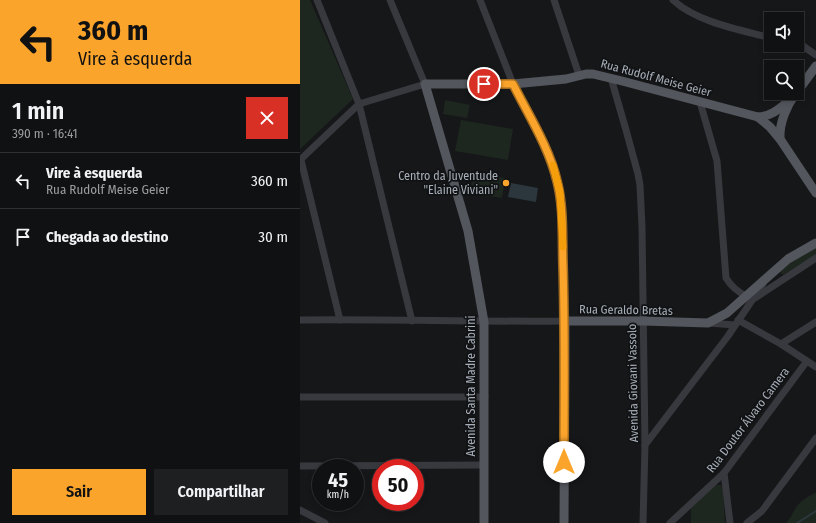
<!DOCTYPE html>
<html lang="pt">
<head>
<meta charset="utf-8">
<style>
  body { margin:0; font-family:"Fira Sans Condensed",sans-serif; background:#1e1f21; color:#f1f3f6; height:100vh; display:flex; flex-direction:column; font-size:15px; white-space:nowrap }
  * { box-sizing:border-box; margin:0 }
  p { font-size:13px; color:#9c9da0 }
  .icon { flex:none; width:22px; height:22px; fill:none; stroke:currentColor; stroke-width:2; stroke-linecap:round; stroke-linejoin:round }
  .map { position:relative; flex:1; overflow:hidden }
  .sheet { display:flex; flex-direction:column; background:#101113; width:300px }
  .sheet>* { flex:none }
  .guide { background:#fba42c; color:#111; overflow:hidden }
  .tools { position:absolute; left:464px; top:12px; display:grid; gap:8px }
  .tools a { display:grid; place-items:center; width:40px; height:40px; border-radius:0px; background:#101113; box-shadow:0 2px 6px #0003,0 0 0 1px #303133; font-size:20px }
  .speed { position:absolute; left:12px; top:459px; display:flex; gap:8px; font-size:20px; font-weight:700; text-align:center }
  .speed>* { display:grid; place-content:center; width:52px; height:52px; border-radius:50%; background:#101113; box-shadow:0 2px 6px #0003,0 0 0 1px #303133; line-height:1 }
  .speed small { font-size:10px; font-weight:400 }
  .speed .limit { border:6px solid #d22; background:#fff; color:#111 }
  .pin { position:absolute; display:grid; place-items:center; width:34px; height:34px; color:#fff; margin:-17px; border:2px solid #fff; border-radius:50%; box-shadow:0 1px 4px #0007 }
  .me { position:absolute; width:44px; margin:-22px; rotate:0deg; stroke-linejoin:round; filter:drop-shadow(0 0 3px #0008) }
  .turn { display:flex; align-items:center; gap:14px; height:84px; padding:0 12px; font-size:18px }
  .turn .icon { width:52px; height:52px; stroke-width:2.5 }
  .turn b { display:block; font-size:28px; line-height:34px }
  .round { display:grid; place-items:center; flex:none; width:42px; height:42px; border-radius:0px; background:#1e1f21 }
  .head { display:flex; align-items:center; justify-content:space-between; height:68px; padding:0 12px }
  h1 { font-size:24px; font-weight:600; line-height:30px }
  .primary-button { display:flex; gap:8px; margin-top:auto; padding:8px 12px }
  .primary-button a { flex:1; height:46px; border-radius:0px; background:#fba42c; color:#111; font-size:16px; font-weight:600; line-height:46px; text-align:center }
  .primary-button a+a { background:#1e1f21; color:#f1f3f6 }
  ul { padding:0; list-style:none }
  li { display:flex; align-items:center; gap:12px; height:56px; padding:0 12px; border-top:1px solid #303133 }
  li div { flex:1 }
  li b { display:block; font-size:15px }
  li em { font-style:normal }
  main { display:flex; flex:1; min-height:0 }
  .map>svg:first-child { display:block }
</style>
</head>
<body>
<main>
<section class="sheet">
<div class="guide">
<div class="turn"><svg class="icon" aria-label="left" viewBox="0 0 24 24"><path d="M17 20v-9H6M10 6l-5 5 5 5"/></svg><div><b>360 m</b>Vire à esquerda</div></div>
</div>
<div class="head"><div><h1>1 min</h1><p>390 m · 16:41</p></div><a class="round" style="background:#d93025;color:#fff"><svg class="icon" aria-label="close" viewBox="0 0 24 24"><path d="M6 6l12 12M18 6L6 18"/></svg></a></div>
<ul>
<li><svg class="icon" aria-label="left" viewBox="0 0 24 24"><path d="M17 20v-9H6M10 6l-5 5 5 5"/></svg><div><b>Vire à esquerda</b><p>Rua Rudolf Meise Geier</p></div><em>360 m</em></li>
<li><svg class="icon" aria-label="arrive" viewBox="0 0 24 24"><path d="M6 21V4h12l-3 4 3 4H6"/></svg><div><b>Chegada ao destino</b></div><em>30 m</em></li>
</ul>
<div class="primary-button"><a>Sair</a><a>Compartilhar</a></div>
</section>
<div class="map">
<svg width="516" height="523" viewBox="0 0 516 523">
  <rect width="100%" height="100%" fill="#161719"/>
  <g fill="#1e271f">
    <polygon points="0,0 10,0 53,99 0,149"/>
    <polygon points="145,100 170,105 167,118 143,114"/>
    <polygon points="161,120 213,129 208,160 155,151"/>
    <polygon points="173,173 205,178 202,198 170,193"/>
    <polygon points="516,246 516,255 486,273 483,275 481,273 480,271 486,264"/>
    <polygon points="417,485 421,485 423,491 425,523 391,523 391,508 412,487"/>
    <path d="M515,493H516V523H486C491,518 493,512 497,506C502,500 508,496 515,493Z"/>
  </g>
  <polygon fill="#2c373d" points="211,183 238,188 236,202 208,197"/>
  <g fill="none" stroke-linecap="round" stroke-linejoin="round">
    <polyline stroke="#2c373d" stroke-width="2" points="497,523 516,511"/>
    <g stroke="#37393e" stroke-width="7">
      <polyline points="17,0 59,104 112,321"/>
      <polyline points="254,0 279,75"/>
      <path d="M373,0C396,22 441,30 471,38"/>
      <polyline points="497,45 503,46 516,55"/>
      <polyline points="311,78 326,130 338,174 340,185 342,227 345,445 343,523"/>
      <path d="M400,102L417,161L426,278C431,286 438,292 446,296"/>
      <polyline points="0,160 59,104 125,84 90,0"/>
      <polyline points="1,160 40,320"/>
      <polyline points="455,298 516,258"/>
      <path d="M0,320C88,319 177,322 265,321L261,205L260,192L253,165L247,150L213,84L180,0"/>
      <polyline points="438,320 481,344 516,367"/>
      <polyline points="408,323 435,325"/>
      <polyline points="481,344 516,322"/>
      <polyline points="0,397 185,397"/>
      <polyline points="345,445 428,336 463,284"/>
      <polyline points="0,466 184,465"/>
      <polyline points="424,473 430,523"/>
      <polyline points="0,510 25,523"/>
      <polyline points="370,523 424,473 507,361"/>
      <polyline points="447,523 462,511 516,438"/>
    </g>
    <g stroke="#53565d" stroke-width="9">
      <polyline points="497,92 516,66"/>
      <path d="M458,117C472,116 479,109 490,100"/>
      <path d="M480,139C479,123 487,105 496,93"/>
      <polyline points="184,523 184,322 168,231 125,84 213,84 266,79 286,74 293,74 322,81 458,117 470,127 480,139 516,193"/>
      <polyline points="264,523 265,321 343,321 408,323 427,313 488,259 516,243"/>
    </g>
  </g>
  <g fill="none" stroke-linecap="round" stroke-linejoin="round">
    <defs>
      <path id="route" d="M184,84H213C229,116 249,147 257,181C264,208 262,237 263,265C265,331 264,396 264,462"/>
    </defs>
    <use href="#route" stroke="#a36b1d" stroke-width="10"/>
    <use href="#route" stroke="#fba42c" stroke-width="7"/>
    <polyline stroke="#f59e0b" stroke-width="7" points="253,165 260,192 263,247"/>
  </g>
  <circle fill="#fba42c" stroke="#111214" stroke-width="1.5" cx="206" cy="183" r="4"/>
  <g text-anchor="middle" stroke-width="3.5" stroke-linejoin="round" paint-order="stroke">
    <g font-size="12" fill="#a8afb9" stroke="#111214">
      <text transform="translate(356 78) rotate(15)" y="4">Rua Rudolf Meise Geier</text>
      <text transform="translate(326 310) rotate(1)" y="4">Rua Geraldo Bretas</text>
      <text transform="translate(333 383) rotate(-91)" y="4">Avenida Giovani Vassolo</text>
      <text transform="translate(171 386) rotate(-90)" y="4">Avenida Santa Madre Cabrini</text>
      <text transform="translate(448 420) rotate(-53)" y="4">Rua Doutor Álvaro Camera</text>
    </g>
    <g font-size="12" fill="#a8afb9" stroke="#111214" text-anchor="end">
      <text x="198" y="180">Centro da Juventude<tspan x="198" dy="14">"Elaine Viviani"</tspan></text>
    </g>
  </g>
</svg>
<div class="tools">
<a><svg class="icon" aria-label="sound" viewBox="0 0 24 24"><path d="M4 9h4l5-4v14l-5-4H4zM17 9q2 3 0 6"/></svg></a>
<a><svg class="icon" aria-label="search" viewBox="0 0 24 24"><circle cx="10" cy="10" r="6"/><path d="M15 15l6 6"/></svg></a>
</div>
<div class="speed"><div>45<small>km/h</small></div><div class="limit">50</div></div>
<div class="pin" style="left:184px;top:84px;background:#d93025"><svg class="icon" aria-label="arrive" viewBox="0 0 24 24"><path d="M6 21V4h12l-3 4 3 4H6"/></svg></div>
<svg class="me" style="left:264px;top:462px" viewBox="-20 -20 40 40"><circle r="19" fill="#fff"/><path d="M0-13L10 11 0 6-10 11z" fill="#fba42c"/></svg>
</div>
</main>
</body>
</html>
